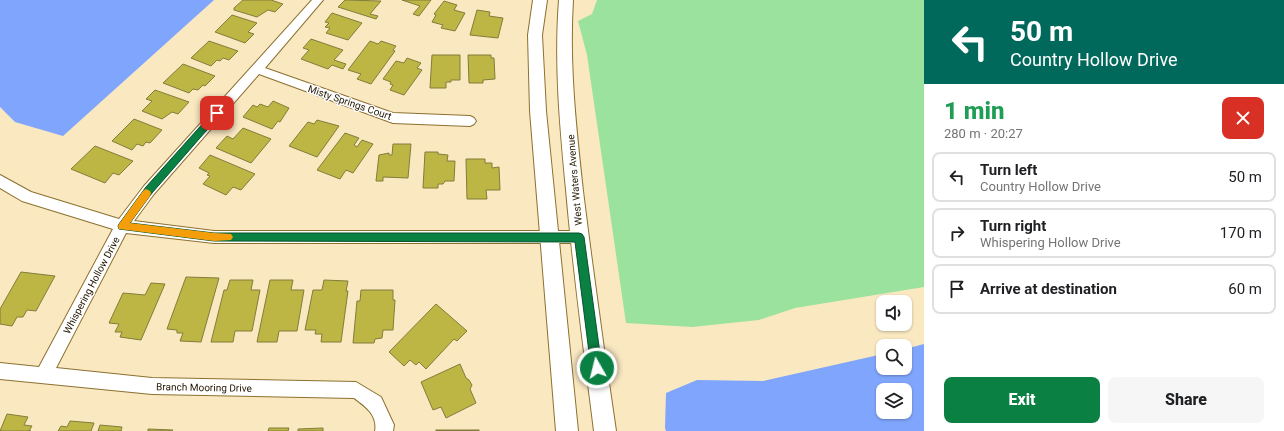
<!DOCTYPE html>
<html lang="en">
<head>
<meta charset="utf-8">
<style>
  body { margin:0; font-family:Roboto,sans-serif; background:#f6f6f6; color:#202124; height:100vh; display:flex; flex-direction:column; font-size:15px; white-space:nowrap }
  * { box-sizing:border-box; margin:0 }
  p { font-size:13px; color:#757577 }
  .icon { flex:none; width:22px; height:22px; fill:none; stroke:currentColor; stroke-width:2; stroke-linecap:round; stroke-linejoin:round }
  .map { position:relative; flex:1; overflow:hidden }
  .sheet { display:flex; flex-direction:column; background:#fff; width:360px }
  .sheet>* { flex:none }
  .guide { background:#00695c; color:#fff; overflow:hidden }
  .buttons { position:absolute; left:876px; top:295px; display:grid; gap:8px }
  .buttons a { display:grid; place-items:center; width:36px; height:36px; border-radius:8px; background:#fff; box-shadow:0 1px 3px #0004; font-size:20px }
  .pin { position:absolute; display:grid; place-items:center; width:34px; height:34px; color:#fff; margin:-17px; border-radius:8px; box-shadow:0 2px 6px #0006 }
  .me { position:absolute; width:44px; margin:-22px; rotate:352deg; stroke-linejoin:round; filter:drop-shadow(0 0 3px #0008) }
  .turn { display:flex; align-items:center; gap:14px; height:84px; padding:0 20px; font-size:18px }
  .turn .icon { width:52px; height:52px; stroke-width:2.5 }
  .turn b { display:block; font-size:28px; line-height:34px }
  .round { display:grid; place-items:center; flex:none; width:42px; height:42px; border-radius:8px; background:#f6f6f6 }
  .headline { display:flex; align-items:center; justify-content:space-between; height:68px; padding:0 20px }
  h1 { font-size:24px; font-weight:800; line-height:30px; color:#1e9e55 }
  .action { display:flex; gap:8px; margin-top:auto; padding:8px 20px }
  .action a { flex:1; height:46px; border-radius:8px; background:#0b8043; color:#fff; font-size:16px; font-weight:800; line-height:46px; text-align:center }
  .action a+a { background:#f6f6f6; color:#202124 }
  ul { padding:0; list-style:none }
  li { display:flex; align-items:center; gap:12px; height:50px; margin:0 8px 6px; padding:0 12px; border:2px solid #e0e0e0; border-radius:8px }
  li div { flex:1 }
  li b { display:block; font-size:15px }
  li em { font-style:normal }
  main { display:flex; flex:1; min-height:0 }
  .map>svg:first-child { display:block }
</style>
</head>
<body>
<main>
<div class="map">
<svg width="924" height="431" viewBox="0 0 924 431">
  <rect width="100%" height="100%" fill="#fae8c1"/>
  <polygon fill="#9ae29d" points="597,0 924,0 924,287 795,308 759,320 692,327 626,323 587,55 578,21 592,14"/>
  <g fill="#7fa5fc" fill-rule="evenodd">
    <polygon points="0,0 214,0 63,136 15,122 0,107"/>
    <path d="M924,344V431H666L665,428L666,393L697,380L763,381L883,354V368H905V349ZM883,390H905V412H883Z"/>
  </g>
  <g fill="#bdb544" stroke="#827d39">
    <polygon points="243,0 271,0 283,4 275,12 268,10 257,17 234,10 234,8"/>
    <polygon points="345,0 381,1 370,14 378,16 376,19 338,7"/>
    <polygon points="402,0 431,0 419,16 413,14 420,6"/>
    <polygon points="444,1 457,5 454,10 465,13 455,31 441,28 443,25 432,22 436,15 434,14"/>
    <polygon points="477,10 490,12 489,16 503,18 498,38 470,35"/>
    <polygon points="332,13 362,23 348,40 326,33 330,28 325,27 329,23 325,22"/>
    <polygon points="232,15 257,23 248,32 254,34 245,43 215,32"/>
    <polygon points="311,39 343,50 334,60 346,64 343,69 332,65 328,69 301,59 309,50 303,48"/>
    <polygon points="209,41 238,51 229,60 223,58 220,61 217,60 211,66 191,58"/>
    <polygon points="370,41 378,44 381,41 396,46 393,50 395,51 371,84 357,79 361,74 348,70"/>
    <polygon points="432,55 460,55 460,80 451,80 451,82 446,82 446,88 430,88"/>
    <polygon points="468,55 491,55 491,58 494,58 495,79 483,80 483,83 469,83"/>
    <polygon points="407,58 421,63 417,68 422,70 404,95 390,90 393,85 390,84 391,82 383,79 396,61 404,63"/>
    <polygon points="183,64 215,76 205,86 203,85 198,90 193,89 189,93 163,83"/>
    <polygon points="155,90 189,102 178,114 172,112 162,119 142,111 152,101 146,99"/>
    <polygon points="273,101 289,108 280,122 278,121 272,129 243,117 253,105 257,107 260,104 268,107"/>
    <polygon points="134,119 162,130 150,143 146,142 143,146 137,144 132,150 112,141"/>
    <polygon points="317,120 339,126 317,157 289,146 308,122 314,124"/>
    <polygon points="243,128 271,139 251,163 216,148 227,136 233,139"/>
    <polygon points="345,133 359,138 354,145 357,147 362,140 373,144 353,173 346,170 340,179 317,170"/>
    <polygon points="393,144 411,144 408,178 383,177 383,181 376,181 379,155 389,153 389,155 392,155"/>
    <polygon points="95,146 133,161 119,175 113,173 105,183 71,169"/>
    <polygon points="425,152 438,152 438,154 448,155 447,161 455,161 454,181 445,181 443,184 438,184 438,188 423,188"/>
    <polygon points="210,155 255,174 241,190 233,187 226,195 203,184 210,176 207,175 209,173 199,168"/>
    <polygon points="466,159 485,159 485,163 492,163 492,168 499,167 500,190 486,190 487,199 467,199"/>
    <polygon points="21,272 55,276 36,311 27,310 23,317 17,317 12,326 0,324 0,309"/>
    <polygon points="186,277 219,278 201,342 180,341 183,333 177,333 177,330 167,329"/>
    <polygon points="230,280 253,280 251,290 260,290 252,331 235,331 233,342 211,342 224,290 227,290"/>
    <polygon points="270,280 293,280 291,290 304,290 297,331 279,331 277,342 257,342"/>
    <polygon points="324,280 348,281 346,291 348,291 341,342 321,342 322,334 315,334 316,330 305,330 313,290 322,290"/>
    <polygon points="151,283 165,284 141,340 120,337 122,332 115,332 119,324 109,323 123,293 145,295"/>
    <polygon points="361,290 393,290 393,300 395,300 393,330 383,330 382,338 375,339 374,343 353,343 357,301 360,301"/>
    <polygon points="436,304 467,331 457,341 454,339 426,369 419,362 416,365 410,360 404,366 389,352"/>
    <polygon points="460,364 466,378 469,380 472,385 470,389 476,403 446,418 441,407 433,410 421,382"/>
    <polygon points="7,414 28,417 24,425 32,426 29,431 31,431 0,431"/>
    <polygon points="70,421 94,423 91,431 58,431 61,426 67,427"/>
    <polygon points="100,425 122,427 121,431 98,431"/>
    <polygon points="269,428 289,428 288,431 268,431"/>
    <polygon points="323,428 323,431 298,431 298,429"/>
    <polygon points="148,429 173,430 172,431 148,431"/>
    <rect x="436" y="430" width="43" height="1"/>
  </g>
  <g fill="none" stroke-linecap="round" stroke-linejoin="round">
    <defs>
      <path id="minor" d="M312,0H323L265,68L393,113L470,116L474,118L476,121L474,124L470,126L393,123L259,74L154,194L134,221L214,231H579L584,233L586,237L584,241L579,243H214L126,233L56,368L152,378L356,382L381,397L394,425L393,431H375C378,415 365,406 354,398L152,394L0,379V363L39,367L113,229L22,201L0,188V175L31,192L119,219L144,186Z"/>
      <g id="tertiary">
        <polygon points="533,0 547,0 542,35 546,111 578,431 556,431 530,111 528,35"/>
        <path d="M559,0H573C569,64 576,127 583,191C593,271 604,351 616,431H594C584,351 573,271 566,190C560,127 554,64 559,0Z"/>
      </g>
    </defs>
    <use href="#minor" stroke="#8c702f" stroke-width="2"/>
    <use href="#tertiary" stroke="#8c702f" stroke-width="2"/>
    <use href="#minor" fill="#fff" fill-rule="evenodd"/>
    <use href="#tertiary" fill="#fff" fill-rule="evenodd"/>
  </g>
  <polygon fill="#0b8043" stroke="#07532c" points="217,110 221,113 220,115 152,193 130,223 214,233 579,233 582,234 584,237 602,368 600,372 597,374 593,372 591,368 575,242 214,241 119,229 118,226 119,224 146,187 214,111"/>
  <polygon fill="#f59e0b" points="146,189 150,191 151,193 150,196 130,223 214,233 231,234 233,237 231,240 214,241 119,229 118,226 119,224 143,191"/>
  <g text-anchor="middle" stroke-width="3" stroke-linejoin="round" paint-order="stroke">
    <g font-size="10" fill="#221700" stroke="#fff">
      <text transform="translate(350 102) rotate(19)" y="4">Misty Springs Court</text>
      <text transform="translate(574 180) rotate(-95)" y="4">West Waters Avenue</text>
      <text transform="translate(91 285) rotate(-62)" y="4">Whispering Hollow Drive</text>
      <text transform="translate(204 387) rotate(1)" y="4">Branch Mooring Drive</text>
    </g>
  </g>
</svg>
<div class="buttons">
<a><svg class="icon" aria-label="sound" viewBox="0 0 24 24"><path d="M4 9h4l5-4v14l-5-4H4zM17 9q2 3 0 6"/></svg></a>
<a><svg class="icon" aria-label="search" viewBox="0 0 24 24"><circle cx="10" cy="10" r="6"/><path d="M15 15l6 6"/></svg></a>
<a><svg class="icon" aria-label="layers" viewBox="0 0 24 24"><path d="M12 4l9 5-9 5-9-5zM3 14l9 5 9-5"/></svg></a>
</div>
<div class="pin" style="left:217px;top:113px;background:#d93025"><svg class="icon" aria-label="arrive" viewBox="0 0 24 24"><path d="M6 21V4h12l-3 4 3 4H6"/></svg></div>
<svg class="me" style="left:597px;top:368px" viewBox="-20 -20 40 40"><circle r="17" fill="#0b8043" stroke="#fff" stroke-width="3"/><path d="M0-11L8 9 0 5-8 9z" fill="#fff"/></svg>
</div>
<section class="sheet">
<div class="guide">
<div class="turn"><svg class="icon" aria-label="left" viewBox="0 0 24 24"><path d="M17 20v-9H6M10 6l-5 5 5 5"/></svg><div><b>50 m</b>Country Hollow Drive</div></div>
</div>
<div class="headline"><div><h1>1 min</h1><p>280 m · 20:27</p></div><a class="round" style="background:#d93025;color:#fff"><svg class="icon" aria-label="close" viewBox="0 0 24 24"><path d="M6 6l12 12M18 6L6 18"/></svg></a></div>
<ul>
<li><svg class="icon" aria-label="left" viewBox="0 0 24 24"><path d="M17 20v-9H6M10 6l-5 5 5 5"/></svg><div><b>Turn left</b><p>Country Hollow Drive</p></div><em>50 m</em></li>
<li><svg class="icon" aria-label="right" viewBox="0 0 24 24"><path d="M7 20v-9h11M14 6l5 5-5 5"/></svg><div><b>Turn right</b><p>Whispering Hollow Drive</p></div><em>170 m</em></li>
<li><svg class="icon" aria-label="arrive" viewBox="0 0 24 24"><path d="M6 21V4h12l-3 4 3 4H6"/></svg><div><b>Arrive at destination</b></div><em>60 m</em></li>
</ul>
<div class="action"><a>Exit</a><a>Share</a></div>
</section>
</main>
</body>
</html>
